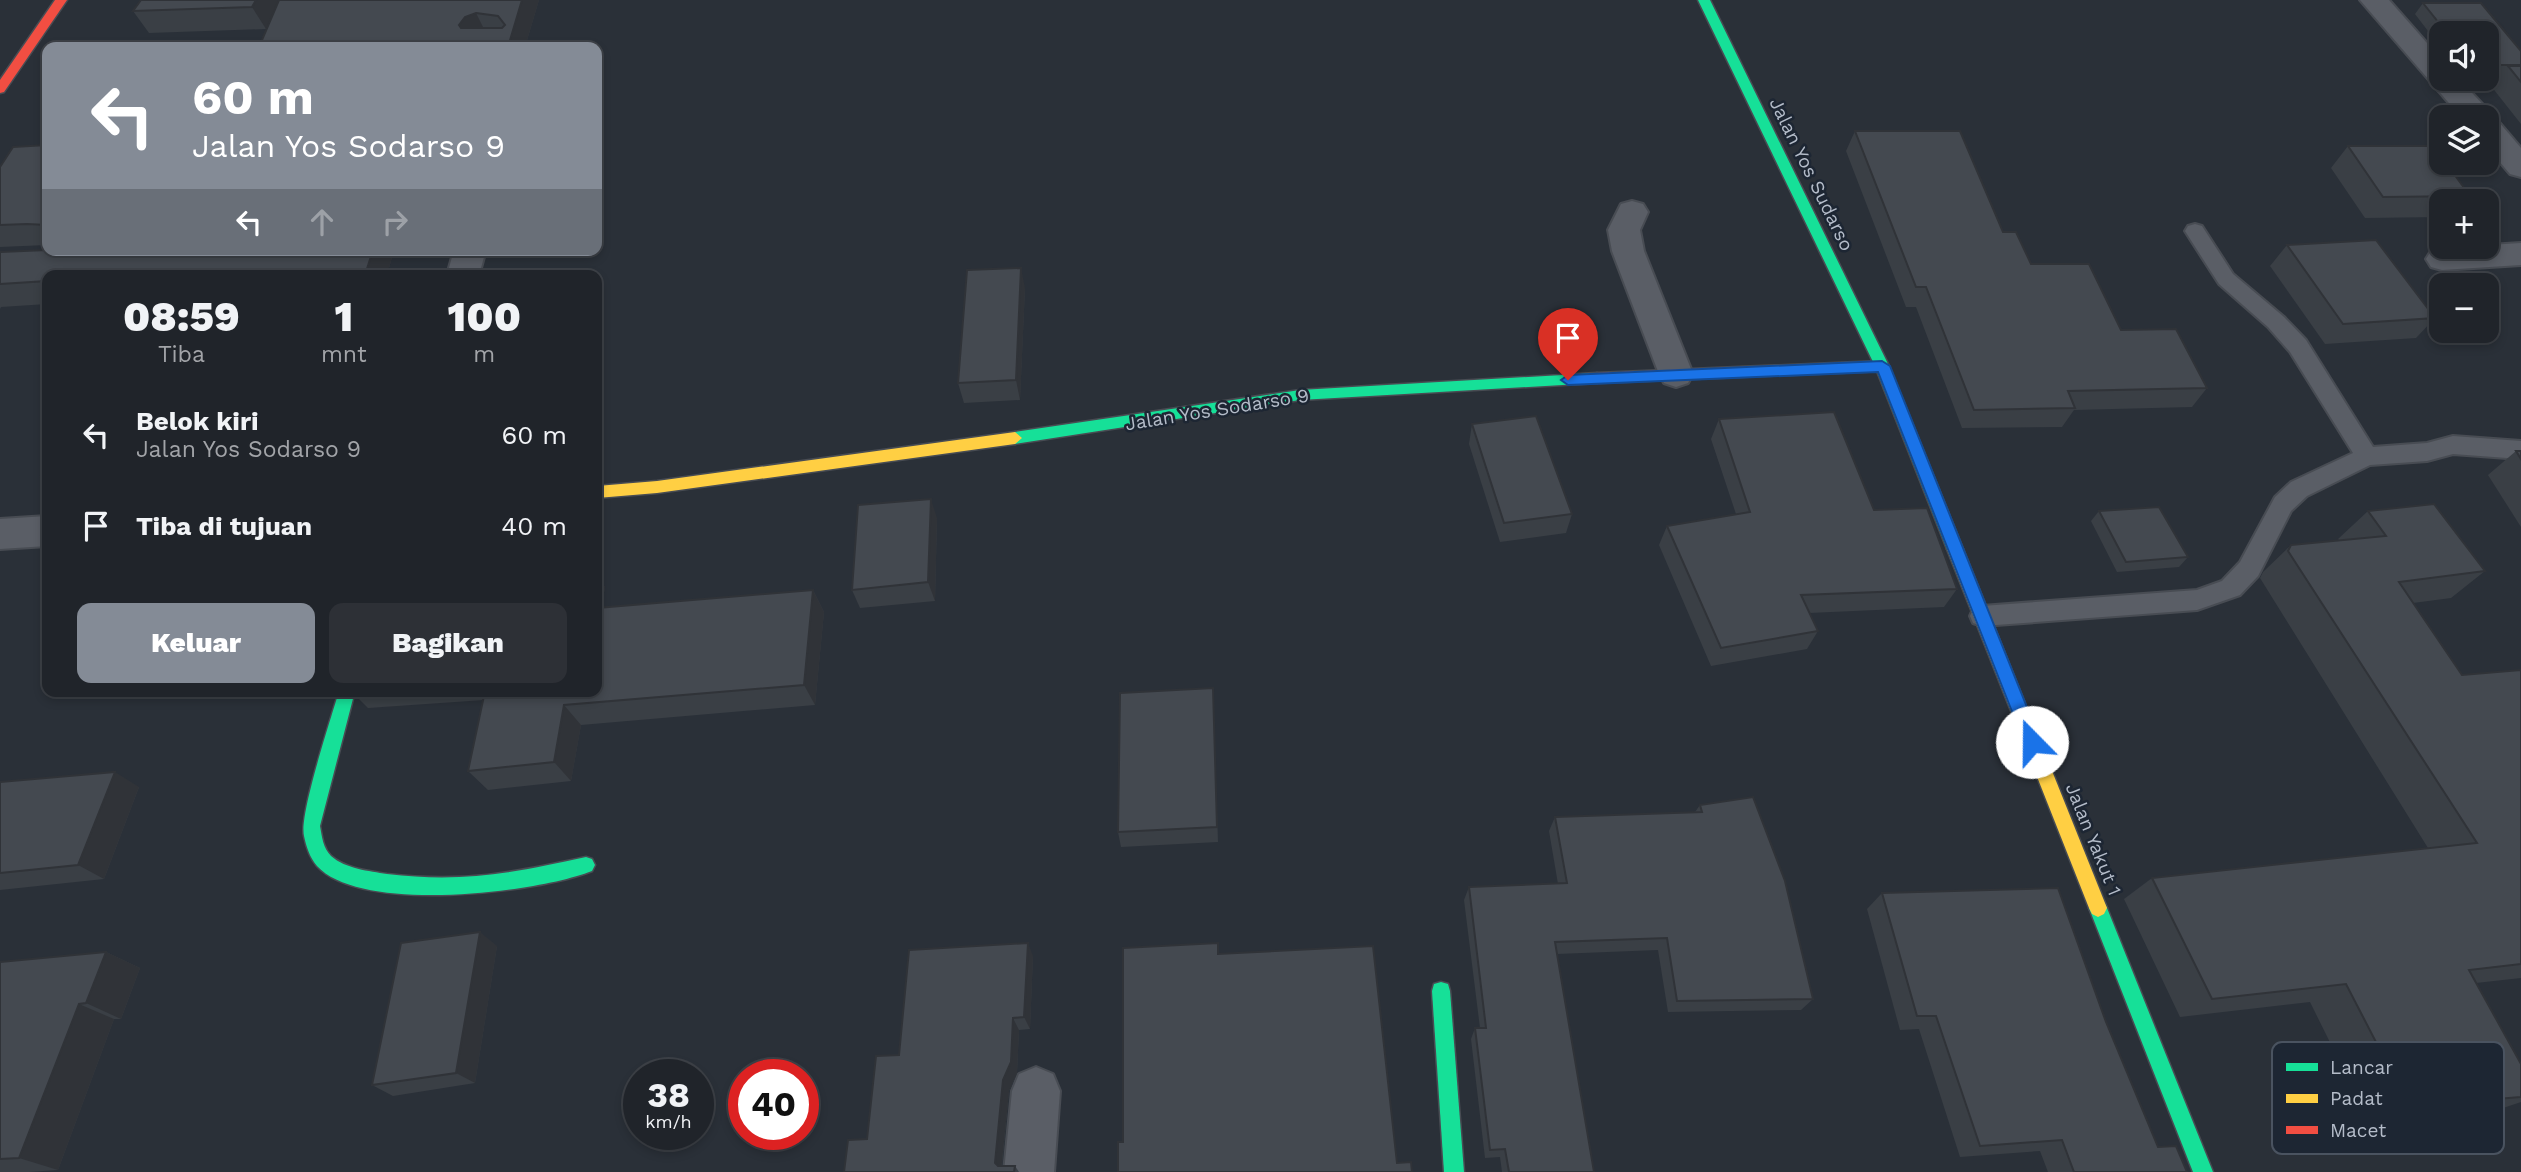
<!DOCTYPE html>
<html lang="id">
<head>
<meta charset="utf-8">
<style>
  body { margin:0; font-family:"Work Sans",sans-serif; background:#2d3036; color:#f1f3f6; height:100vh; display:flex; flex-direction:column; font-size:26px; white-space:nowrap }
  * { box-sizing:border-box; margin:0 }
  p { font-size:23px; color:#a2a4a8 }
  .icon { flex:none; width:38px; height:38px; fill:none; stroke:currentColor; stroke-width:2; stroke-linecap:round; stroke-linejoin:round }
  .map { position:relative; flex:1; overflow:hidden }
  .side { position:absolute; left:42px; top:270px; width:560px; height:427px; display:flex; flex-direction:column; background:#20242a; border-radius:14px; box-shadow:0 4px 10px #0003,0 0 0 2px #3d4147 }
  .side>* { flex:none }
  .banner { position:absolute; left:42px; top:42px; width:560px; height:214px; border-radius:14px; box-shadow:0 4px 10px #0003,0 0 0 2px #3d4147; background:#848b96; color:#fff; overflow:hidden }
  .tools { position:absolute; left:2429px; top:21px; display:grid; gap:14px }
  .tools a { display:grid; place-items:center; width:70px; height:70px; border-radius:14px; background:#20242a; box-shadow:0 4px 10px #0003,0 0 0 2px #3d4147; font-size:35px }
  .speed { position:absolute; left:623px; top:1059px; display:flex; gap:14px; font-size:35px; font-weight:700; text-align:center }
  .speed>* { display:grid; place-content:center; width:91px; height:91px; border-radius:50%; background:#20242a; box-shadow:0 4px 10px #0003,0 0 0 2px #3d4147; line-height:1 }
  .speed small { font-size:18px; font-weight:400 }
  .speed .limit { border:10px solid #d22; background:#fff; color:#111 }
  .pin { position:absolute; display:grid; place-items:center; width:60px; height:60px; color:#fff; margin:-72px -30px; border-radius:50% 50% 50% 0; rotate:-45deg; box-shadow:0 0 7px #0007 }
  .pin .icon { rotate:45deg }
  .me { position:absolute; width:77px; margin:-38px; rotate:338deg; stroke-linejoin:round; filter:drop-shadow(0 0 5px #0008) }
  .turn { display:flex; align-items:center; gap:24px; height:147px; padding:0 35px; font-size:32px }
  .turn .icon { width:91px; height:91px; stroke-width:2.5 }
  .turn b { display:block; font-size:49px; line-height:60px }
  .lanes { display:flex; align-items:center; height:66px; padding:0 35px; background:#0003; justify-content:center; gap:35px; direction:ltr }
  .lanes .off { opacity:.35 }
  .eta { display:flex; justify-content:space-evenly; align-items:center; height:119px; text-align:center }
  .eta b { font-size:42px; font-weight:800; line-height:49px }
  .action { display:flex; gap:14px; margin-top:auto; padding:14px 35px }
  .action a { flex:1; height:80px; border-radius:14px; background:#848b96; color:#fff; font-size:28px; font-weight:800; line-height:80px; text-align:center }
  .action a+a { background:#2d3036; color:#f1f3f6 }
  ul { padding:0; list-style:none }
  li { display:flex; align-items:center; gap:21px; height:91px; padding:0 35px }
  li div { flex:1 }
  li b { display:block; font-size:26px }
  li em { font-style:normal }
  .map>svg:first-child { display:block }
</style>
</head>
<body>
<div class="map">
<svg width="2521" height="1172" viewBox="0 0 2521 1172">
  <rect width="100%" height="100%" fill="#2a3038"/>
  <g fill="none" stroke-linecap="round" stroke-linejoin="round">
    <defs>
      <polygon id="lane" points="2195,224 2202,226 2233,274 2284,317 2306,340 2373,447 2427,443 2453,436 2521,441 2521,459 2453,454 2427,461 2370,465 2307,496 2291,511 2258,576 2240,595 2197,610 1982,626 1973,623 1970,616 1973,609 1982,606 2197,590 2222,581 2240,562 2275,497 2291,482 2353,453 2290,352 2268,327 2219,284 2185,231 2188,226"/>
      <g id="street">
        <polygon points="2360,0 2389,0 2441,59 2441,79 2459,79 2488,110 2490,119 2498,121 2521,148 2521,177 2510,174 2487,147 2487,117 2461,117"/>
        <polygon points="1632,201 1643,204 1648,212 1640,230 1644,251 1693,374 1688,383 1676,387 1664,383 1659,374 1612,251 1608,230 1621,204"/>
        <polygon points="2521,243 2521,265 2442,270 2431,267 2426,259 2431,251 2442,248"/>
        <polygon points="454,250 486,250 479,275 447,275"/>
        <polygon points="47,516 47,546 0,549 0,519"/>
        <polygon points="1036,1067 1053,1074 1060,1091 1054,1172 1004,1172 1012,1091 1019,1074"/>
      </g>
      <g id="fast">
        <polygon points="1698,0 1710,0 1889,366 1963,549 1960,553 1950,553 1947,549 1875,366"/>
        <polygon points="1597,373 1604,378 1597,383 1300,400 1015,444 1008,438 1015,432 1300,390"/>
        <path d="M339,691H355L320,826C322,837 323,848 331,856C346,869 369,871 387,874C463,883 513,873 586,857L592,859L595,865L592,871C536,893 361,914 317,866C310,858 306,846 304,836C299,814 331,719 339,691Z"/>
        <polygon points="2098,899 2104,902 2107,908 2213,1172 2193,1172 2089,908 2092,902"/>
        <polygon points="1441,982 1448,984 1450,991 1464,1172 1444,1172 1432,991 1434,984"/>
      </g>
      <g id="slow">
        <polygon points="1015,432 1022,438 1015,444 657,493 597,498 597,486 657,481"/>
        <polygon points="1955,543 1960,545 1963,549 2107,908 2104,914 2098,917 2092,914 2089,908 1947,549 1950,545"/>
      </g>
      <g id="jam">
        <polygon points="55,0 67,0 4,92 0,93 0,80"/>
        <polygon points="1882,361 1889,366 1882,371 1597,383 1590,378 1597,373"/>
      </g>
    </defs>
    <use href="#lane" stroke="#484c53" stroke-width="4"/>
    <use href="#street" stroke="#484c53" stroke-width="4"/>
    <use href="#fast" stroke="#484c53" stroke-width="3"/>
    <use href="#slow" stroke="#484c53" stroke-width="3"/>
    <use href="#jam" stroke="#484c53" stroke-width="3"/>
    <use href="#lane" fill="#5a5e66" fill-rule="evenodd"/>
    <use href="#street" fill="#5a5e66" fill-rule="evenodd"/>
    <use href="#fast" fill="#16e098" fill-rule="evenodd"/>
    <use href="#slow" fill="#ffcf43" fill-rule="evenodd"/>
    <use href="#jam" fill="#f24e42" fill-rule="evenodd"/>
  </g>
  <g fill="#3a3f45">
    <polygon points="141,0 539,0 525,47 270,22 266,29 149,33 133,11"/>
    <polygon points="2423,3 2481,3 2521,51 2521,124 2491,86 2500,76 2487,76 2487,33 2441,33 2441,48 2415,14"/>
    <polygon points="1855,131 2003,232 2031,264 2121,330 2207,388 2192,407 2074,410 2062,427 1962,428 1916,307 1906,307 1846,151"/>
    <polygon points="47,145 47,245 0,247 0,167"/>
    <polygon points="2348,146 2470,196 2466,201 2441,201 2441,217 2365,218 2331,168"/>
    <polygon points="2287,245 2435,318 2416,338 2325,344 2270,266"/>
    <polygon points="47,250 394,250 387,275 47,275 47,304 1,307 0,309 0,252"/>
    <polygon points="1025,288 1020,400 964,403 958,383"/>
    <polygon points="1719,419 1874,510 1957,589 1944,607 1809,613 1818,631 1807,649 1711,666 1659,545 1667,526 1736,514 1711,439"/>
    <polygon points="1472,424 1572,514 1566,533 1500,542 1469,444"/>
    <polygon points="2516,451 2521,451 2521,527 2488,475"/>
    <polygon points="2099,511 2188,557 2179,567 2117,572 2091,521"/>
    <polygon points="2368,511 2485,571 2451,598 2413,603 2462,675 2521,670 2521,978 2476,983 2521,1064 2521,1102 2494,1111 2369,1121 2310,1002 2180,1017 2124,899 2152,878 2428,848 2260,578 2263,572 2291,545 2339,540 2338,539"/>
    <polygon points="937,518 935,601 860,608 852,590"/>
    <polygon points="597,575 605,587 601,608 813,590 824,612 815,705 581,725 571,781 488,790 468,771 484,700 368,708 351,691 597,691"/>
    <polygon points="1213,688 1218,842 1121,847 1118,832"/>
    <polygon points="0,782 139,787 104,879 0,890"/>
    <polygon points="1700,805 1813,999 1801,1010 1668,1012 1658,950 1557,954 1594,1172 1502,1172 1500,1157 1485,1158 1471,1039 1475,1028 1480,1028 1464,900 1469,887 1558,884 1549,831 1555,817 1695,812"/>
    <polygon points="1882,893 2106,1022 2158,1147 2187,1172 2048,1172 2040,1151 1960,1157 1919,1029 1900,1030 1867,909"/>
    <polygon points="497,946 475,1083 393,1096 372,1085"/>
    <polygon points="106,952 140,968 121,1019 114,1019 58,1170 29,1172 0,1172 0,962"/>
    <polygon points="1033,956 1030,1029 1019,1030 1017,1073 1009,1091 1002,1166 1015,1166 1019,1172 844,1172 867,1139 899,1055"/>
  </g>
  <g fill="#303338">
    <polygon points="256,0 282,0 266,29 252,7"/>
    <polygon points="522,0 539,0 525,47 508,47"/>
    <polygon points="476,13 487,35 476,38 459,25 465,17"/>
    <polygon points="373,250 394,250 387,275 365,275"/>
    <polygon points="1021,268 1025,288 1020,400 1016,380"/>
    <polygon points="931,499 937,518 935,601 928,582"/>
    <polygon points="597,575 605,587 597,630"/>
    <polygon points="813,590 824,612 815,705 804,685"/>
    <polygon points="564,705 581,725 571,781 554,762"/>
    <polygon points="115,772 139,787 104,879 78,865"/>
    <polygon points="480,932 497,946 475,1083 456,1073"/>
    <polygon points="1028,943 1033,956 1030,1029 1024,1017"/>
    <polygon points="106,952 140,968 121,1019 86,1003"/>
    <polygon points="79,1004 114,1019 58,1170 19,1158"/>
    <polygon points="1013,1018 1019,1030 1017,1073 1009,1091 1001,1172 995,1163 1003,1080"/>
  </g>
  <g fill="#444950" stroke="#303338" stroke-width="2" fill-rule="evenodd">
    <polygon points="141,0 256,0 252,7 133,11"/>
    <path d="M279,0H522L508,47H259ZM476,13L498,16L505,25L502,28H461L459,25L465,17Z"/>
    <polygon points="2423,3 2481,3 2521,51 2521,65 2487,65 2487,33 2447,33"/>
    <polygon points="2508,66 2521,66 2521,82"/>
    <polygon points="1855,131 1960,131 2003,232 2016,232 2031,264 2089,264 2121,330 2176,329 2207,388 2068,391 2075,408 1974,410 1926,287 1916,287"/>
    <polygon points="47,145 47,225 27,224 0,225 0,167 13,147"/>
    <polygon points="2348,146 2433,146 2441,157 2441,163 2446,163 2470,196 2383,197"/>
    <polygon points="2376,240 2435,318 2343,324 2287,245"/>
    <polygon points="47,250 373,250 365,275 47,275 47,281 0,284 0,252"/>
    <polygon points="1021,268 1016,380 958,383 967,270"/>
    <polygon points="1834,412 1874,510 1927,508 1957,589 1801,595 1818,631 1721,648 1667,526 1750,512 1719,419"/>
    <polygon points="1536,416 1572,514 1504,523 1472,424"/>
    <polygon points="2516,451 2521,451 2521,459"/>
    <polygon points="47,465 47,475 41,476"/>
    <polygon points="931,499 928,582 852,590 858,505"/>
    <polygon points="2434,504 2485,571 2399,582 2462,675 2521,670 2521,964 2469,970 2521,1064 2521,1097 2409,1106 2346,984 2212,999 2152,878 2477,843 2288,551 2291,545 2386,536 2368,511"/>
    <polygon points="2159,507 2188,557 2126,562 2099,511"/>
    <polygon points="813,590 804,685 564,705 554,762 468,771 485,691 597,691 597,608"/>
    <polygon points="1213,688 1217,827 1118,832 1120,693"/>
    <polygon points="115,772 78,865 0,873 0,782"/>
    <polygon points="1753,797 1785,881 1813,999 1677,1001 1667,938 1555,942 1594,1172 1509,1172 1505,1149 1490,1150 1475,1028 1486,1028 1469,887 1567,883 1555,817 1702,812 1700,805"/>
    <polygon points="2058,888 2106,1022 2158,1147 2176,1146 2187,1172 2074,1172 2062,1140 1980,1146 1936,1016 1917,1016 1882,893"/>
    <polygon points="480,932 456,1073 372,1085 401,943"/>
    <polygon points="1028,943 1024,1017 1013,1018 1011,1062 1003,1080 995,1163 998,1166 1015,1166 1014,1172 844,1172 848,1140 867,1139 876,1056 899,1055 909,950"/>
    <polygon points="1218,943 1218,954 1373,946 1397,1163 1411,1162 1412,1172 1118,1172 1118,1142 1123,1142 1123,948"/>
    <polygon points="106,952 86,1003 79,1004 19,1158 0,1159 0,962"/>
  </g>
  <polygon fill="#1a73e8" stroke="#114b97" stroke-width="2" points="1882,361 1890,366 2041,742 2039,748 2032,750 2026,748 2024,742 1878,372 1568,385 1561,380 1568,375"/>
  <g text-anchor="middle" stroke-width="5" stroke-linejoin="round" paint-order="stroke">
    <g font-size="19" fill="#b4bcc9" stroke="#1d2633">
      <text transform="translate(1812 174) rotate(64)" y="7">Jalan Yos Sudarso</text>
      <text transform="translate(1217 409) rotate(-9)" y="7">Jalan Yos Sodarso 9</text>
      <text transform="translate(2094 839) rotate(68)" y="7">Jalan Yakut 1</text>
    </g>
  </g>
  <rect x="2272" y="1042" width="232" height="112" rx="10" fill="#1d2633" stroke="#4a5360" stroke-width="2"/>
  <rect x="2286" y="1063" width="32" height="8" fill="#16e098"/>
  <rect x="2286" y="1094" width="32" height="9" fill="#ffcf43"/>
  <rect x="2286" y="1126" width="32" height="8" fill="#f24e42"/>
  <g font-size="19" fill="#b4bcc9">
    <text x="2330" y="1074">Lancar</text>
    <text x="2330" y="1105">Padat</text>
    <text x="2330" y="1137">Macet</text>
  </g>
</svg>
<div class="tools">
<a><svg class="icon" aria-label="sound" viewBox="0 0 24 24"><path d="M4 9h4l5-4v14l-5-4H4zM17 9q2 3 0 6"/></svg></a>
<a><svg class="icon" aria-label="layers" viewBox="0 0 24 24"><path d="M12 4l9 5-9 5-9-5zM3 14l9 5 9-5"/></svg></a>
<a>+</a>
<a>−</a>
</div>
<div class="speed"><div>38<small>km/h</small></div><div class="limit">40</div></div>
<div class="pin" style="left:1568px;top:380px;background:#d93025"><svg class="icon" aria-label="arrive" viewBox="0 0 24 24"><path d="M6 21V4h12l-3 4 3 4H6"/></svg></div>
<svg class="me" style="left:2032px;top:742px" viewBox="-20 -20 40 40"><circle r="19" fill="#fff"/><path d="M0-13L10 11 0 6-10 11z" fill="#1a73e8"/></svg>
<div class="banner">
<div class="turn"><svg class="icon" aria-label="left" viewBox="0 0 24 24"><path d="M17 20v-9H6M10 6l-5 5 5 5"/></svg><div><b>60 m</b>Jalan Yos Sodarso 9</div></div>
<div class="lanes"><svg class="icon" aria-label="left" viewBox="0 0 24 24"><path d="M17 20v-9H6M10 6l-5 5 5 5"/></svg><svg class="icon off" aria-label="ahead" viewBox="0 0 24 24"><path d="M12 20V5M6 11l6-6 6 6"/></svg><svg class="icon off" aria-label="right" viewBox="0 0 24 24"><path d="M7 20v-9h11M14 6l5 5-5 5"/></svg></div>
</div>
<section class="side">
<div class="eta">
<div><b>08:59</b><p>Tiba</p></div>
<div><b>1</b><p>mnt</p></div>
<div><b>100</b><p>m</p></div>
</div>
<ul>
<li><svg class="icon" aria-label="left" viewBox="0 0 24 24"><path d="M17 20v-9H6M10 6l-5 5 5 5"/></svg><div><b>Belok kiri</b><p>Jalan Yos Sodarso 9</p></div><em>60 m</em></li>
<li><svg class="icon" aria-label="arrive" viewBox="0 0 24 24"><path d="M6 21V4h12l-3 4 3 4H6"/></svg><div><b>Tiba di tujuan</b></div><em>40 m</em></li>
</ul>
<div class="action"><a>Keluar</a><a>Bagikan</a></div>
</section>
</div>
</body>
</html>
